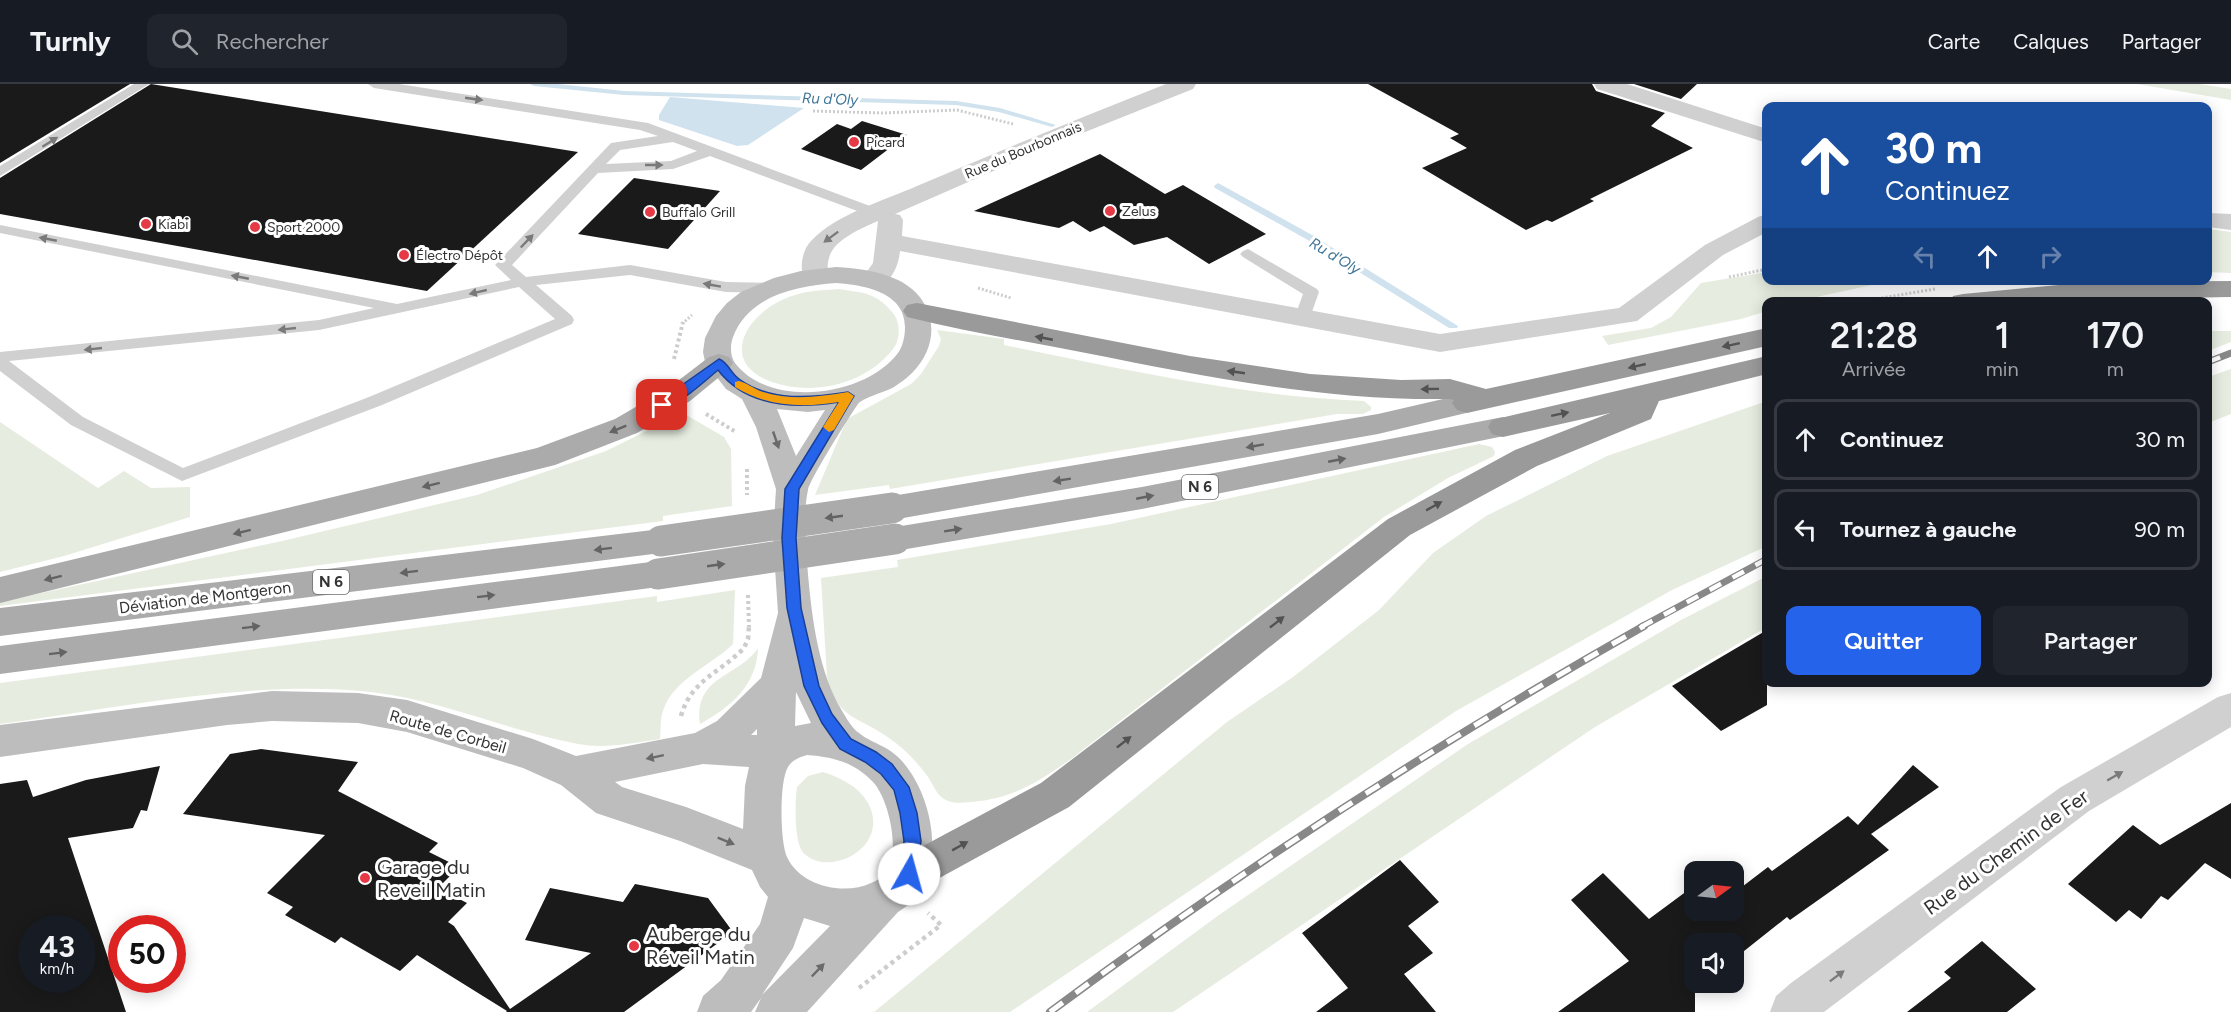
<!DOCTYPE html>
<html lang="fr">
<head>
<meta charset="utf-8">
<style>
  body { margin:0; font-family:Figtree,sans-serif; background:#20242c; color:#f1f3f6; height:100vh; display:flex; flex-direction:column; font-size:22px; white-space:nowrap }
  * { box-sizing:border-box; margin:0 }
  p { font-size:20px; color:#9ea1a6 }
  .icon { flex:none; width:33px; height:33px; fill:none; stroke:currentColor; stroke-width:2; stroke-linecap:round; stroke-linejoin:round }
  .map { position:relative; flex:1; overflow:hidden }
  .details { position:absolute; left:1762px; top:213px; width:450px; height:390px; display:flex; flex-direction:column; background:#171b24; border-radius:12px; box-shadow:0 3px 15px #0003 }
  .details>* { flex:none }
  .banner { position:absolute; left:1762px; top:18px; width:450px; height:183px; border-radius:12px; box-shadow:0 3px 15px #0003; background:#1a4fa0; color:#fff; overflow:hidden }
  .needle { width:39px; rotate:75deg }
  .controls { position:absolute; left:1684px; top:777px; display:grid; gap:12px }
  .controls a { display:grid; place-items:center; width:60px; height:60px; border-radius:12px; background:#171b24; box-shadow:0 3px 15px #0003; font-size:30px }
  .speed { position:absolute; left:18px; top:831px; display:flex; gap:12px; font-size:30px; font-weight:700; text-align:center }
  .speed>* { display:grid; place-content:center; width:78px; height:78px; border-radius:50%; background:#171b24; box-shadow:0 3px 15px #0003; line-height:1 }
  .speed small { font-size:15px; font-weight:400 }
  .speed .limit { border:9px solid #d22; background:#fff; color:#111 }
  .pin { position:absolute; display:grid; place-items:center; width:51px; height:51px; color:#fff; margin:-26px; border-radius:12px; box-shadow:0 3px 9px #0006 }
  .me { position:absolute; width:66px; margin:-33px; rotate:7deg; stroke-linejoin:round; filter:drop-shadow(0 0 4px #0008) }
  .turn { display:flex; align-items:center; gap:21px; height:126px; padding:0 24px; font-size:27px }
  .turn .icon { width:78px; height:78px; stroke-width:2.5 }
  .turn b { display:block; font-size:42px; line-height:51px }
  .lanes { display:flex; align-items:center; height:57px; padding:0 24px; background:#0003; justify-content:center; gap:30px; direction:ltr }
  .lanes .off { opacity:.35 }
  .eta { display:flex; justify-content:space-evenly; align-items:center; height:102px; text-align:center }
  .eta b { font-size:36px; font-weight:600; line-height:42px }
  .button { display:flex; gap:12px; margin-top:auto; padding:12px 24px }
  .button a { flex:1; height:69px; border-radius:12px; background:#2563eb; color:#fff; font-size:24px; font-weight:600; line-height:69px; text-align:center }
  .button a+a { background:#20242c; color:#f1f3f6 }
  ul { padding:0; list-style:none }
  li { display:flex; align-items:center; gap:18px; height:81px; margin:0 12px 9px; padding:0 12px; border:3px solid #363941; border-radius:12px }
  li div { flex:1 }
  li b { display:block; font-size:22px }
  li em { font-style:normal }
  header { display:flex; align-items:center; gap:36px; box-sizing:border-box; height:84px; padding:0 30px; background:#171b24; border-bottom:2px solid #363941 }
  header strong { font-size:28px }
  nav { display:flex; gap:33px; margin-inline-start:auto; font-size:21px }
  .search { width:420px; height:54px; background:#20242c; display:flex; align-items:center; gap:15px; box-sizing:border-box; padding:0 21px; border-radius:12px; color:#9ea1a6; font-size:22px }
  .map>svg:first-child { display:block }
</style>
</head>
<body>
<header>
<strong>Turnly</strong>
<div class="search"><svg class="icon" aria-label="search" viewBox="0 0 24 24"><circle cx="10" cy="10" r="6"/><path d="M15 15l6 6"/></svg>Rechercher</div>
<nav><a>Carte</a><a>Calques</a><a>Partager</a></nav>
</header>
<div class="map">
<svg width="2231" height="928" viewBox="0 0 2231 928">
  <rect width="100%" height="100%" fill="#fff"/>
  <g fill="#e6ecdf">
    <polygon points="2137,0 2199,0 2231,5 2231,16"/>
    <polygon points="2208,145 2231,148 2231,189 2208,188"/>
    <polygon points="1767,188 1767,196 1904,197 1881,199 1798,217 1767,218 1767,227 1741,235 1608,261 1602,252 1651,244 1671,233 1701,199"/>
    <path d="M840,205C848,207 858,207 867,210C879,214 888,222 895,232C900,240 900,254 895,262C870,299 814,313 772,298C720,280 743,234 782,216C800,207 820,206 840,205Z"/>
    <path d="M937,246L1004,255V261C1123,285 1242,312 1364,317L1371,323V326L1363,330H1337L890,405L889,401L815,411L847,335L911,300L921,290L939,262L941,255Z"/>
    <polygon points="2208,247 2231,247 2231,258 2208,267"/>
    <polygon points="2231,285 2231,330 2208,339 2208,293"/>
    <polygon points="1767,317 1767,462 1672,506 1456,627 1010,928 874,928 1227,638 1293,593 1379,526 1433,469 1486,432 1607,372"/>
    <polygon points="683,329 724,353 731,365 732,422 663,432 663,437 0,522 0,518 282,457 477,411 606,367"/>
    <polygon points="0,338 98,404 124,387 151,404 190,403 190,433 64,472 0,488"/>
    <path d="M1479,360L1492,363L1495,368L1494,372L1448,394L1384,433L1071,675C1037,699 1013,714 971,718C962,719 952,720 944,715C936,710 933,700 928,693C917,678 904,664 889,654C857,631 837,636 827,592L821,494L898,483L897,476L1111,440Z"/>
    <polygon points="1767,492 1767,543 1595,643 1173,928 1087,928 1219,831 1468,660 1681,536"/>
    <path d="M735,506L733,560C711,582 673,595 663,627C660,635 661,646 660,655C633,659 605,665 578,660C508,647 442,616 371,608C253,595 118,624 0,640V599L657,512V518Z"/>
    <path d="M758,564C757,601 731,623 700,640C694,591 738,594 758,564Z"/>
    <path d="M823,688C841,694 858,702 868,719C886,752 854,781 822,778C815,777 806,773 802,767C794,755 795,718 797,703L808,692Z"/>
  </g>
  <polygon fill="#cfe2ee" points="670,13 804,24 748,61 737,62 659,36 659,31"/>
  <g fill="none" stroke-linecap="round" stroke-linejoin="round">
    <g fill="#cfe2ee" fill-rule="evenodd">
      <polygon points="530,0 558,0 624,7 956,17 1000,24 1056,41 1052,43 999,28 956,21 624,11 534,2"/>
      <polygon points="1218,99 1312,151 1458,242 1457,244 1449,244 1306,155 1215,104 1214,102"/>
    </g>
  </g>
  <g fill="#1a1a1a" fill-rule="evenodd">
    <polygon points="0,0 130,0 0,79"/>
    <polygon points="151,0 578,68 427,207 0,130 0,94"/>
    <polygon points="1368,0 1592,0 1596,7 1665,29 1651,42 1693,64 1590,115 1594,117 1552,138 1547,136 1526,146 1422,84 1467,64 1450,54 1459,50"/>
    <polygon points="1634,0 1697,0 1681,15"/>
    <polygon points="862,37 907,51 861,86 801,65 837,40 851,45"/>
    <polygon points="1100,70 1165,110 1183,101 1266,150 1209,180 1167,153 1134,161 1104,142 1090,148 1073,137 1059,144 974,127"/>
    <polygon points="634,94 720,107 668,165 578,150"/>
    <polygon points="1767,546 1767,621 1721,647 1672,602"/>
    <polygon points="261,665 358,678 338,707 438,759 429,768 459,783 438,804 467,819 448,838 454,842 510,925 591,869 525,856 550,804 623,818 635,800 708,814 733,848 624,928 506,928 507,927 417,871 400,887 341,853 335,859 285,831 293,823 267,809 325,751 183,730 230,670"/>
    <polygon points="1913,681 1939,703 1871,750 1889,766 1790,836 1787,833 1734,875 1734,860 1695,860 1695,898 1706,898 1695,908 1695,928 1558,928 1629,877 1571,816 1603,789 1649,835 1695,801 1695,837 1710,826 1734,826 1734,809 1768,783 1772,787 1848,732 1858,741"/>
    <path d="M160,682L147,727L141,726L133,744L68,754L126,928H0V700L27,696L33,713L86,696ZM32,844H82V896H32Z"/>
    <polygon points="2231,719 2231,795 2205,779 2168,816 2161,812 2141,835 2129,826 2116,838 2068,800 2133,741 2160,761"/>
    <polygon points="1400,776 1439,818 1408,842 1433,869 1404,890 1436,928 1316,928 1348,904 1302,849"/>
    <polygon points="1982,857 2036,905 2007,928 1907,928 1951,894 1944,888"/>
  </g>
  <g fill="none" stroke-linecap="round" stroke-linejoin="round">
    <g stroke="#cdcdcd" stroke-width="3" stroke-dasharray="2 2" stroke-linecap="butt">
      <polyline points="813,27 882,29 957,26 1013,40"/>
      <polyline points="1729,193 1767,185"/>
      <polyline points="978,204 1011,214"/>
      <polyline points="1858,218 1935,205"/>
      <polyline points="682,240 692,231"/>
    </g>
    <g stroke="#cdcdcd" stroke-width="4" stroke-dasharray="3 3" stroke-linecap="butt">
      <polyline points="674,275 683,238"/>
      <polyline points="706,330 736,348"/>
      <polyline points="747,385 747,411"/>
      <polyline points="748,511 749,543"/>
    </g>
    <g stroke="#cdcdcd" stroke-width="4.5" stroke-dasharray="4 4" stroke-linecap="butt">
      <path d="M681,632C691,596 720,589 744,564L748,555L749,542"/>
      <polyline points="859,904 941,841 928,829"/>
    </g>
    <g fill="#d0d0d0" fill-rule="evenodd">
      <polygon points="134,0 149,0 0,92 0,82"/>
      <path d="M368,0H399L648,39L878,125L880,128L878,131H868L710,72L673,85L598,89L512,181L526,193L630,181L726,198L770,199L778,204L770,209L726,208L630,191L536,201L572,232L574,236L572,240L382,321L182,397L71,341L0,287V268L319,236L374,224L0,149V141L397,220L511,196L495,181L498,178L611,59L658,52L640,46L374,4ZM673,58L697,67L671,77L606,80L620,66ZM519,203L555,235L369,313L183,384L83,333L9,277L319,246Z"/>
      <polygon points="1248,165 1317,205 1319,208 1308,239 1302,240 1294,235 1303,210 1243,173 1240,170 1243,167"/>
    </g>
    <g fill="#d0d0d0" fill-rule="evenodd">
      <path d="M1166,0H1196L1193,5L1055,60L895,130L900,131L903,136L902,152L1440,250L1619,224L1705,161L1758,133L1767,130V148L1723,171L1637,237L1440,268L900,167C898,187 887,207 865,202L861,196L873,179L878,137C862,144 833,156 829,174C826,183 830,190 824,198L815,200L806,198C798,186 802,165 812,156C837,130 885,116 917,102C1000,67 1082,33 1166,0Z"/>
      <polygon points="1594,0 1627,0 1767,45 1767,59 1597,5"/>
      <polygon points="2208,129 2231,130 2231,146 2208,143"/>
      <polygon points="2231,609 2231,643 2089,727 1824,928 1770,928 1776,912 1791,899 2061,703 2218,613"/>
    </g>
    <path fill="#bdbdbd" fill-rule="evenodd" d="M836,183C857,184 879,187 898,196C937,215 942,259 912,289C907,294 900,299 894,303C885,308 862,314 858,320C849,333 810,395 808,406C803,429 806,456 807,479C811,525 816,578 838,620C843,628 851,644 859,649C871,659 887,661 901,676C936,714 950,798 898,828L807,928H755L761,914L751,928H697L703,912L721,896L760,840L768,813L760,803L752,786L680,757L596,729L561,701L523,684L407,648L358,639L272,637L227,641L0,673V641L272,607L358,609L407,616L533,655L576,672L695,649L717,637L761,594L778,529L773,454L776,405L756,343L742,315L726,305L705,278L703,268L705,254L716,232L727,219L741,208L774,194L801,187ZM836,199C864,201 905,208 905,243C905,252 903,262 898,269C865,313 770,325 735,279C730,272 730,261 733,253C749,211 797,202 836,199ZM777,325L808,328L825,326L796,372ZM796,608L811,639L795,642ZM757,645V651H751ZM807,671C833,673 854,678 873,698C889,715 901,769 886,789C882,794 876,797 871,799C844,812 800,802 787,773C780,758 779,697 788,683C792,676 800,673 807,671ZM703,680L749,683L745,702L743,745L686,723L622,703L615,698ZM804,834L830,842L762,911L793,864Z"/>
    <g fill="#ababab" fill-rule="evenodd">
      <polygon points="719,270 729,273 733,279 729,285 690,317 637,349 555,381 0,519 0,493 537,364 615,335 670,303 709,273"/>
      <polygon points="1456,312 1466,315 1471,322 1466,329 1378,350 892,436 881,432 876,424 881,416 892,412 1378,330"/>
      <polygon points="1503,333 1514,336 1518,343 1514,350 1142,425 895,467 883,464 879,455 883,446 895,443 1142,403"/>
      <polygon points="661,445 673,448 677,457 673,466 661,469 0,552 0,524"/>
      <polygon points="658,477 670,481 675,490 670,499 658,503 0,590 0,562"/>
    </g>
    <g fill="#9a9a9a" fill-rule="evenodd">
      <polygon points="2231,197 2231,213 1950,218 1953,212 1963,210 2090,198"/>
      <path d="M917,219L1190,272L1310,290L1401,296L1450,295L1486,305L1767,244V262L1467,329L1457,326L1452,319L1454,316L1450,315C1327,317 1206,293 1086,269C1026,257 966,248 907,233L903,227L907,221Z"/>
      <polygon points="1767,272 1767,290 1659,317 1651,335 1537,382 1410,451 1069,723 923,803 909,809 895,803 889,790 895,777 1041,699 1388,435 1515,366 1610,329 1503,353 1492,350 1488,343 1492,336"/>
    </g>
    <defs>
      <g id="rail-far1">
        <polyline points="2208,278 2231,269"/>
        <polyline points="1641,543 1767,475"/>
      </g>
      <path id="rail" d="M1050,928C1239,787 1439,658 1644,542"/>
    </defs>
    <use href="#rail-far1" stroke="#888" stroke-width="7"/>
    <use href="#rail" stroke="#888" stroke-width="8"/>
    <use href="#rail-far1" stroke="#fff" stroke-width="4.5" stroke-dasharray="13" stroke-linecap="butt"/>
    <use href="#rail" stroke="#fff" stroke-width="5" stroke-dasharray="16" stroke-linecap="butt"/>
    <g stroke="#ababab" stroke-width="31">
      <polyline points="661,457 892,424"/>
      <polyline points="658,490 895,455"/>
    </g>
  </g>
  <defs><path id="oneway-solid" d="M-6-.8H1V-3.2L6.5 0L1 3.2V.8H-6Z" transform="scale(1.5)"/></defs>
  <g fill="#7a7a7a">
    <use href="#oneway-solid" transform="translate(474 15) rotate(8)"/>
    <use href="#oneway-solid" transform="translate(50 58) rotate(-32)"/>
    <use href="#oneway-solid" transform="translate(654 81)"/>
    <use href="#oneway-solid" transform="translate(831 153) rotate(143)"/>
    <use href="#oneway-solid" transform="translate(48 155) rotate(-169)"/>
    <use href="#oneway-solid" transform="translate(527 157) rotate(-46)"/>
    <use href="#oneway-solid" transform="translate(240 193) rotate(-169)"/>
    <use href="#oneway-solid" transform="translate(712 201) rotate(-170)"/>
    <use href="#oneway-solid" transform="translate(478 208) rotate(167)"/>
    <use href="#oneway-solid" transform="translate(287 245) rotate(174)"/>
    <use href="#oneway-solid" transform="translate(93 265) rotate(174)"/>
    <use href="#oneway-solid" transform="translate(2115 692) rotate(-30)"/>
    <use href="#oneway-solid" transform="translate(1837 892) rotate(-37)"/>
  </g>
  <g fill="#525252">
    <use href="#oneway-solid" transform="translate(1044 254) rotate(-169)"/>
    <use href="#oneway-solid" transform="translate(1731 261) rotate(168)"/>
    <use href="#oneway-solid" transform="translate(1637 282) rotate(167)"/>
    <use href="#oneway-solid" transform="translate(1236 288) rotate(-172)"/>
    <use href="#oneway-solid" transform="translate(1430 305) rotate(179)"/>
    <use href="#oneway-solid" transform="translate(1560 330) rotate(-12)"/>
    <use href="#oneway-solid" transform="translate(1434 422) rotate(-29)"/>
    <use href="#oneway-solid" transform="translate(1277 538) rotate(-38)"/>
    <use href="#oneway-solid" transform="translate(1124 658) rotate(-38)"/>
    <use href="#oneway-solid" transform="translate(960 762) rotate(-29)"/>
  </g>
  <g fill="#636363">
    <use href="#oneway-solid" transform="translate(618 345) rotate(158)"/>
    <use href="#oneway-solid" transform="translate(1255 362) rotate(170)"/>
    <use href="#oneway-solid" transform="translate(1337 376) rotate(-11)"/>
    <use href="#oneway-solid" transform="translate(1062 396) rotate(171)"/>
    <use href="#oneway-solid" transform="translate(431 401) rotate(166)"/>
    <use href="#oneway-solid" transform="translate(1145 413) rotate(-11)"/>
    <use href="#oneway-solid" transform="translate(834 433) rotate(172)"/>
    <use href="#oneway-solid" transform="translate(953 446) rotate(-9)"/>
    <use href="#oneway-solid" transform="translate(242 448) rotate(166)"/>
    <use href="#oneway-solid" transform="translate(603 465) rotate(173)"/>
    <use href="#oneway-solid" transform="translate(716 481) rotate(-8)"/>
    <use href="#oneway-solid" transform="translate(409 488) rotate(173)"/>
    <use href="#oneway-solid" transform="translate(53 494) rotate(166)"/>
    <use href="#oneway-solid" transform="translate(486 512) rotate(-7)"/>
    <use href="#oneway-solid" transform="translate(251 543) rotate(-7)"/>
    <use href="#oneway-solid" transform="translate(58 569) rotate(-7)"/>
  </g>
  <g fill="#6a6a6a">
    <use href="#oneway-solid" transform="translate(776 356) rotate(71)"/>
    <use href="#oneway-solid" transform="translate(655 673) rotate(168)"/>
    <use href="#oneway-solid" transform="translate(726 757) rotate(22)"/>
    <use href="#oneway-solid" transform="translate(818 886) rotate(-46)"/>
  </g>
  <path fill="#2563eb" stroke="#184099" stroke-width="1.5" d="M719,275C728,278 731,290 739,295C771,318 811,314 848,308L854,312L799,405L796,454L801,524L819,602L832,630L851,655L876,668L892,680L909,703L917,729L921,757L915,796L909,798L903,796L900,790L904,757L900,729L894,706L881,690L865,678L840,665L822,639L804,602L787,524L782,454L785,405L839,318C796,325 746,323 718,286C706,296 673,327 658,324V318Z"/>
  <path fill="#f59e0b" d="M739,297C747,299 753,304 760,307C789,317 819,313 848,308L854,312L834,346L829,348L823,343L839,318C803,324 767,323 735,303V298Z"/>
  <g fill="#e63946" stroke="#fff" stroke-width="2">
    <circle cx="854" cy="58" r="6"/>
    <circle cx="1110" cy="127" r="6"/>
    <circle cx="650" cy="128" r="6"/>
    <circle cx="146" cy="140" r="6"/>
    <circle cx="255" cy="143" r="6"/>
    <circle cx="404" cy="171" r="6"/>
    <circle cx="365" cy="794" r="6"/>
    <circle cx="634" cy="862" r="6"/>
  </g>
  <g text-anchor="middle" stroke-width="6" stroke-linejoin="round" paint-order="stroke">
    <g font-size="14" fill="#333" stroke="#fff" text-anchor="start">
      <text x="866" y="63">Picard</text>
      <text x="1122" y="132">Zelus</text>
      <text x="662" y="133">Buffalo Grill</text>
      <text x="158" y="145">Kiabi</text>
      <text x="267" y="148">Sport 2000</text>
      <text x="416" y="176">Électro Dépôt</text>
    </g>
    <g font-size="14" fill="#333" stroke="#fff">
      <text transform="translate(1023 66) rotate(-23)" y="5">Rue du Bourbonnais</text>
    </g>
    <g font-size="15" font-style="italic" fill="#3f7597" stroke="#fff">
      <text transform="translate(830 15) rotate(2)" y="5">Ru d'Oly</text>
      <text transform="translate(1335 172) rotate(31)" y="5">Ru d'Oly</text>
    </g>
    <g fill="#fff" stroke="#707070" stroke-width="1.5">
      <rect x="1182" y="391" width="36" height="24" rx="4.5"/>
      <rect x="313" y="486" width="36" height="24" rx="4.5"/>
    </g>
    <g font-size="15" font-weight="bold" fill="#333">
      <text x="1200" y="408">N 6</text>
      <text x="331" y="503">N 6</text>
    </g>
    <g font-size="16" fill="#333" stroke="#fff">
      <text transform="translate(205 513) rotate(-7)" y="6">Déviation de Montgeron</text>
      <text transform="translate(448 647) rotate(16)" y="6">Route de Corbeil</text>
    </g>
    <g font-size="20" fill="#333" stroke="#fff">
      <text transform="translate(2006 768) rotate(-36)" y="7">Rue du Chemin de Fer</text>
    </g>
    <g font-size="20" fill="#333" stroke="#fff" text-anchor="start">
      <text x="377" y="790">Garage du<tspan x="377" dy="23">Reveil Matin</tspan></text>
      <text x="646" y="857">Auberge du<tspan x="646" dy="23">Réveil Matin</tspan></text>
    </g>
  </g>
</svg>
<div class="controls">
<a><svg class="needle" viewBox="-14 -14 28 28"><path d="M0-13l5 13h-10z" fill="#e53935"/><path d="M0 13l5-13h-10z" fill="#9ea1a6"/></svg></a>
<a><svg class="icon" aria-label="sound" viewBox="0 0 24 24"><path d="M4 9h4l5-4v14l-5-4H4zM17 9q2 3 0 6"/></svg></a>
</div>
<div class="speed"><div>43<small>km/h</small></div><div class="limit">50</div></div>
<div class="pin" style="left:662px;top:321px;background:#d93025"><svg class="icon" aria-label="arrive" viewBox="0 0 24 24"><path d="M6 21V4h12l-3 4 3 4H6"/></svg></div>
<svg class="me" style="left:909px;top:790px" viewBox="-20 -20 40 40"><circle r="19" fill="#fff"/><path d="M0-13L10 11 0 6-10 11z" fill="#2563eb"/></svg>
<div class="banner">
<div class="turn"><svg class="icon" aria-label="ahead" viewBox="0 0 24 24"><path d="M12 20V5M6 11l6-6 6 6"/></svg><div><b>30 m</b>Continuez</div></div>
<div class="lanes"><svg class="icon off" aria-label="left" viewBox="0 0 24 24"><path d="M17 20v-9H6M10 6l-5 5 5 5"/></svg><svg class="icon" aria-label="ahead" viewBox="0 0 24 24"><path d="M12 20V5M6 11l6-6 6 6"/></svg><svg class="icon off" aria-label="right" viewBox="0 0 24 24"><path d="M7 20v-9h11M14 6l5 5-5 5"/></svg></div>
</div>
<section class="details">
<div class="eta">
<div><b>21:28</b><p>Arrivée</p></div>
<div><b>1</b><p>min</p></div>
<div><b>170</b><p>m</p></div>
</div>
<ul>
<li><svg class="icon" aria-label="ahead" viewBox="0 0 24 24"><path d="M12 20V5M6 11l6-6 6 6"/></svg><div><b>Continuez</b></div><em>30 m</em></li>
<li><svg class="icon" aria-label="left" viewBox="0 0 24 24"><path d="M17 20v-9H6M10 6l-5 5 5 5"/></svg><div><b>Tournez à gauche</b></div><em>90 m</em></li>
</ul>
<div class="button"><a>Quitter</a><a>Partager</a></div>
</section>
</div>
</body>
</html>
